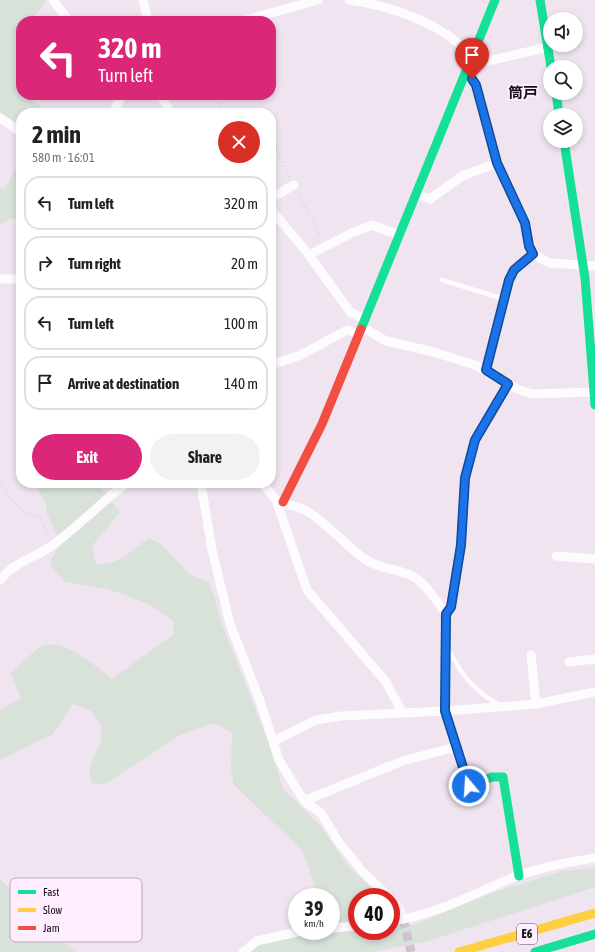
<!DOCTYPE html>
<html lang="en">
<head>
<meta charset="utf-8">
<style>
  body { margin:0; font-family:"Asap Condensed","Noto Sans JP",sans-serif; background:#f2f2f2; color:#202124; height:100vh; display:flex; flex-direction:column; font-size:15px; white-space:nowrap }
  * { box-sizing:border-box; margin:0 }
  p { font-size:13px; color:#757577 }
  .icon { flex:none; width:22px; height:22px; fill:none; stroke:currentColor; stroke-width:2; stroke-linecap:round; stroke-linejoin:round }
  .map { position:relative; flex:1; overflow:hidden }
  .sheet { position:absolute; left:16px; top:108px; width:260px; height:380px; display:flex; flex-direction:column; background:#fff; border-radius:16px; box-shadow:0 2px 6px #0003 }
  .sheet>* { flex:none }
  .banner { position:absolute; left:16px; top:16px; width:260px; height:84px; border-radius:16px; box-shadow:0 2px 6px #0003; background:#db2777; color:#fff; overflow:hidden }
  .fabs { position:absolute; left:543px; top:12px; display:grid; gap:8px }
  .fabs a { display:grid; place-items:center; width:40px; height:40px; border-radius:50%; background:#fff; box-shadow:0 2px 6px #0003; font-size:20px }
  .speed { position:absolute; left:288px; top:888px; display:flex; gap:8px; font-size:20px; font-weight:700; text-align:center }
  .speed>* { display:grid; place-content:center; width:52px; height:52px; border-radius:50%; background:#fff; box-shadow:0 2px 6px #0003; line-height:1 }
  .speed small { font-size:10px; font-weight:400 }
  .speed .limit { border:6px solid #d22; background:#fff; color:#111 }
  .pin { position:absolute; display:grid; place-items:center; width:34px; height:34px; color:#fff; margin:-41px -17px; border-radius:50% 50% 50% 0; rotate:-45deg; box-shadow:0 0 4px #0007 }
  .pin .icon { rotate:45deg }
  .me { position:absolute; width:44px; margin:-22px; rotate:342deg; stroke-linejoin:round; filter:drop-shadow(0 0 3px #0008) }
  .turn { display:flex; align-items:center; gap:14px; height:84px; padding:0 16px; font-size:18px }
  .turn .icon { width:52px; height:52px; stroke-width:2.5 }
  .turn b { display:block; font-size:28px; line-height:34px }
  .round { display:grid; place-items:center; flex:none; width:42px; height:42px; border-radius:21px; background:#f2f2f2 }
  .summary { display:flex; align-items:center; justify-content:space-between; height:68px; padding:0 16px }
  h1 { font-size:24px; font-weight:700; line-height:30px }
  .cta { display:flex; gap:8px; margin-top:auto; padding:8px 16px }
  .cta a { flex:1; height:46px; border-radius:24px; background:#db2777; color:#fff; font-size:16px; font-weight:700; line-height:46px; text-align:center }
  .cta a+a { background:#f2f2f2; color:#202124 }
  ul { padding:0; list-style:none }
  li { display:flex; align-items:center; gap:12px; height:54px; margin:0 8px 6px; padding:0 8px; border:2px solid #e0e0e0; border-radius:16px }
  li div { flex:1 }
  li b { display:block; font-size:15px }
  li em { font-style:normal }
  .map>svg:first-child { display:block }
</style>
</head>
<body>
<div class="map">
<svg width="595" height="952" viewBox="0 0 595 952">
  <rect width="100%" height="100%" fill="#efe4f0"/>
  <g fill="#d8e2d9">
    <polygon points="0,0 44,0 45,3 30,21 21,21 21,95 25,95 49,113 21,113 21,127 0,112"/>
    <polygon points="21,159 21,218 11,219 0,225 0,188 4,190"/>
    <path d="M35,483H97L120,512L92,546L96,565C122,563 129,552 149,538L161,544L189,574L210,583L223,627L270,746L283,789L321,826L348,866L382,897H357V931H391V917L395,925H414L489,894L563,871L595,868V887L428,941L372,952H251L261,943L315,931H331V897H319L302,850L234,785L231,770L232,733L214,723L180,735L105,784L92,783C85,767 95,757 100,743C102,738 101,730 101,724L90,710L73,704L53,734L0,760V710L21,698L11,673C20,665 29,655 39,648C59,634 97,667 112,679L174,634L173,621L149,604L108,589L65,582L50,565L52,558L61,544L47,514L46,504Z"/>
    <polygon points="0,879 75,952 0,952"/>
  </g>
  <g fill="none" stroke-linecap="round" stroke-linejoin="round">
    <polyline stroke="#cec4cf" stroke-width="9" stroke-dasharray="9 4.5" stroke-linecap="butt" points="403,919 411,952"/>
    <g stroke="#d0ced1" stroke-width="1.5" stroke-dasharray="1 3" stroke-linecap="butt">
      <polyline points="215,95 223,113"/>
      <polyline points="271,140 289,177"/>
      <polyline points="298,193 322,239"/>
      <polyline points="0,483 19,508 40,518 49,538"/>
    </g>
    <g stroke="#fdfbfd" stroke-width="4.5">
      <polyline points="442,280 504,299"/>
      <path d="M449,651C464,678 473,690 501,706"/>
    </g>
    <g stroke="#fdfbfd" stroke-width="9">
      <polyline points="53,0 69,21"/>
      <polyline points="143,0 148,21"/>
      <path d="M349,0C384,5 416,15 446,34C456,41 463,49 474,54"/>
      <polyline points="242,21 318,0"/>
      <polyline points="471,60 479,63 548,47"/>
      <polyline points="465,76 472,79 476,85 497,163 525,223 529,246 533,254 549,263 595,266"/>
      <polyline points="160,95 171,113"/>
      <polyline points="113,113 122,95"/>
      <polyline points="0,118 21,132"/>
      <polyline points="416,194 430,199 462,176 497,163"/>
      <polyline points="271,198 294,185"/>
      <polyline points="271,209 309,255 351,313 365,319"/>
      <polyline points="309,255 352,233 372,225 399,235"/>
      <polyline points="0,279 21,279"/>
      <polyline points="362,327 386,341 430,351 475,365 517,389 532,394 594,392"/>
      <polyline points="271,365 301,355 347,330 359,334"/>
      <polyline points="486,370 509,280 514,270 533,254"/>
      <polyline points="199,483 202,489 212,550 230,624 260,701 279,760 304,801 321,813 338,841 362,871 389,897"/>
      <polyline points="262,483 276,500 307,590 386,682 402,712"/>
      <path d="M278,501C291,505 304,508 314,516C333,529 347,547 366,560C379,569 397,568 412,576C427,584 436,601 446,614"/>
      <polyline points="556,556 595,559"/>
      <path d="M0,580C14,562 35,558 53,545C78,526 101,503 126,483"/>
      <polyline points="531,655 536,704"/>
      <polyline points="569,662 595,659"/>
      <polyline points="274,741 316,720 341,716 445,711 536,704 595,692"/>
      <polyline points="304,801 402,761 456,747"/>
      <polyline points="391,899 399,908 403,919"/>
      <path d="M391,921C438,915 474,893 517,876C542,867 569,862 595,858"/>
      <polyline points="331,928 357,926"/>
      <polyline points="243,952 257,941 301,931"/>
    </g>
    <g stroke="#16e098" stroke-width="9">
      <polyline points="540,0 551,67"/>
      <polyline points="556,93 559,115"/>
      <polyline points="564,141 585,278 595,405"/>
      <polyline points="361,329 495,0"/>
      <polyline points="508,384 475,440 465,478 461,545 451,607 446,614 445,711 469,786 492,777 503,777 519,876"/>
      <polyline points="535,952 595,934"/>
    </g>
    <polyline stroke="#ffcf43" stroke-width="9" points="459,952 595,913"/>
    <polyline stroke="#f24e42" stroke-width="9" points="283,502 322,424 361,329"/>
  </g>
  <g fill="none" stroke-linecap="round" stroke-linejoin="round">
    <defs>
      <polyline id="route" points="469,786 445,711 446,614 451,607 461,545 465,478 475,440 508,384 486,370 509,280 514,270 533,254 529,246 525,223 497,163 476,85 472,79"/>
    </defs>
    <use href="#route" stroke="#114b97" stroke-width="10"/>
    <use href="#route" stroke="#1a73e8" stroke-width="7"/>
  </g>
  <g text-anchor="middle" stroke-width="4" stroke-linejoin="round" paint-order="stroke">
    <rect fill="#feeeff" stroke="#5a505a" stroke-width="1" x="517" y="924" width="20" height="20" rx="3"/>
    <g font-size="12" font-weight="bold" fill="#140d14">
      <text x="527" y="938">E6</text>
    </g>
    <g font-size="15" font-weight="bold" fill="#140d14" stroke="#feeeff">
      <text x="523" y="98">筒戸</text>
    </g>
  </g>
  <rect x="10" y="878" width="132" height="64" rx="6" fill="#feeeff" stroke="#b8aab8" stroke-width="1"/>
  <rect x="18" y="890" width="18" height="4" fill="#16e098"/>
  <rect x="18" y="908" width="18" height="4" fill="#ffcf43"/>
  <rect x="18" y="926" width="18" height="4" fill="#f24e42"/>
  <g font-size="11" fill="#140d14">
    <text x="43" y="896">Fast</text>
    <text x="43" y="914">Slow</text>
    <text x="43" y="932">Jam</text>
  </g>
</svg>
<div class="fabs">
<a><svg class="icon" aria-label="sound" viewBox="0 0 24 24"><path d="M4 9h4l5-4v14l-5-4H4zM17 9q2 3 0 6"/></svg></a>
<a><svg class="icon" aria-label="search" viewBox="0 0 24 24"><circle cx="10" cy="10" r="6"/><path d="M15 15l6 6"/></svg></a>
<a><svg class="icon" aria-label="layers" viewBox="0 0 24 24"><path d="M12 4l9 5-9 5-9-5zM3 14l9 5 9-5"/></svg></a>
</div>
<div class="speed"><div>39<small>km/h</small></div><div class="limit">40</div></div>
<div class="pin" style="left:472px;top:79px;background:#d93025"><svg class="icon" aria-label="arrive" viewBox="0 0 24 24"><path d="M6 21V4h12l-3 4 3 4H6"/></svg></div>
<svg class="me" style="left:469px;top:786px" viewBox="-20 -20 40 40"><circle r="17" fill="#1a73e8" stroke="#fff" stroke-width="3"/><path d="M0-11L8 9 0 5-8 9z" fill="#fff"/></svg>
<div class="banner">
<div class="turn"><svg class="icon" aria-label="left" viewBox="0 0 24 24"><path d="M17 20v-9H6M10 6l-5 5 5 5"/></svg><div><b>320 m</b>Turn left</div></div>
</div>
<section class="sheet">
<div class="summary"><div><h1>2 min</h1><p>580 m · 16:01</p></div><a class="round" style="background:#d93025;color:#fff"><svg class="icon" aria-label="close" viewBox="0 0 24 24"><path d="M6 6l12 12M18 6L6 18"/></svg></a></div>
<ul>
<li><svg class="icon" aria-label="left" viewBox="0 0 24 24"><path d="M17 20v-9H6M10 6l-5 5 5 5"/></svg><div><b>Turn left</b></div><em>320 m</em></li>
<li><svg class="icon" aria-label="right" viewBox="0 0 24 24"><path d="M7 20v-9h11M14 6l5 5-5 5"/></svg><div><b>Turn right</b></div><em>20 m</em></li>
<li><svg class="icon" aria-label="left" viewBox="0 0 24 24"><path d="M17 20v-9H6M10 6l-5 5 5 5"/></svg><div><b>Turn left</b></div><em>100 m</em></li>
<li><svg class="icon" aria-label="arrive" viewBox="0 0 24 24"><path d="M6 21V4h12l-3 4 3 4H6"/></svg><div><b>Arrive at destination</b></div><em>140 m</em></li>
</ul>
<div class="cta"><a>Exit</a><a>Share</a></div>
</section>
</div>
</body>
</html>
